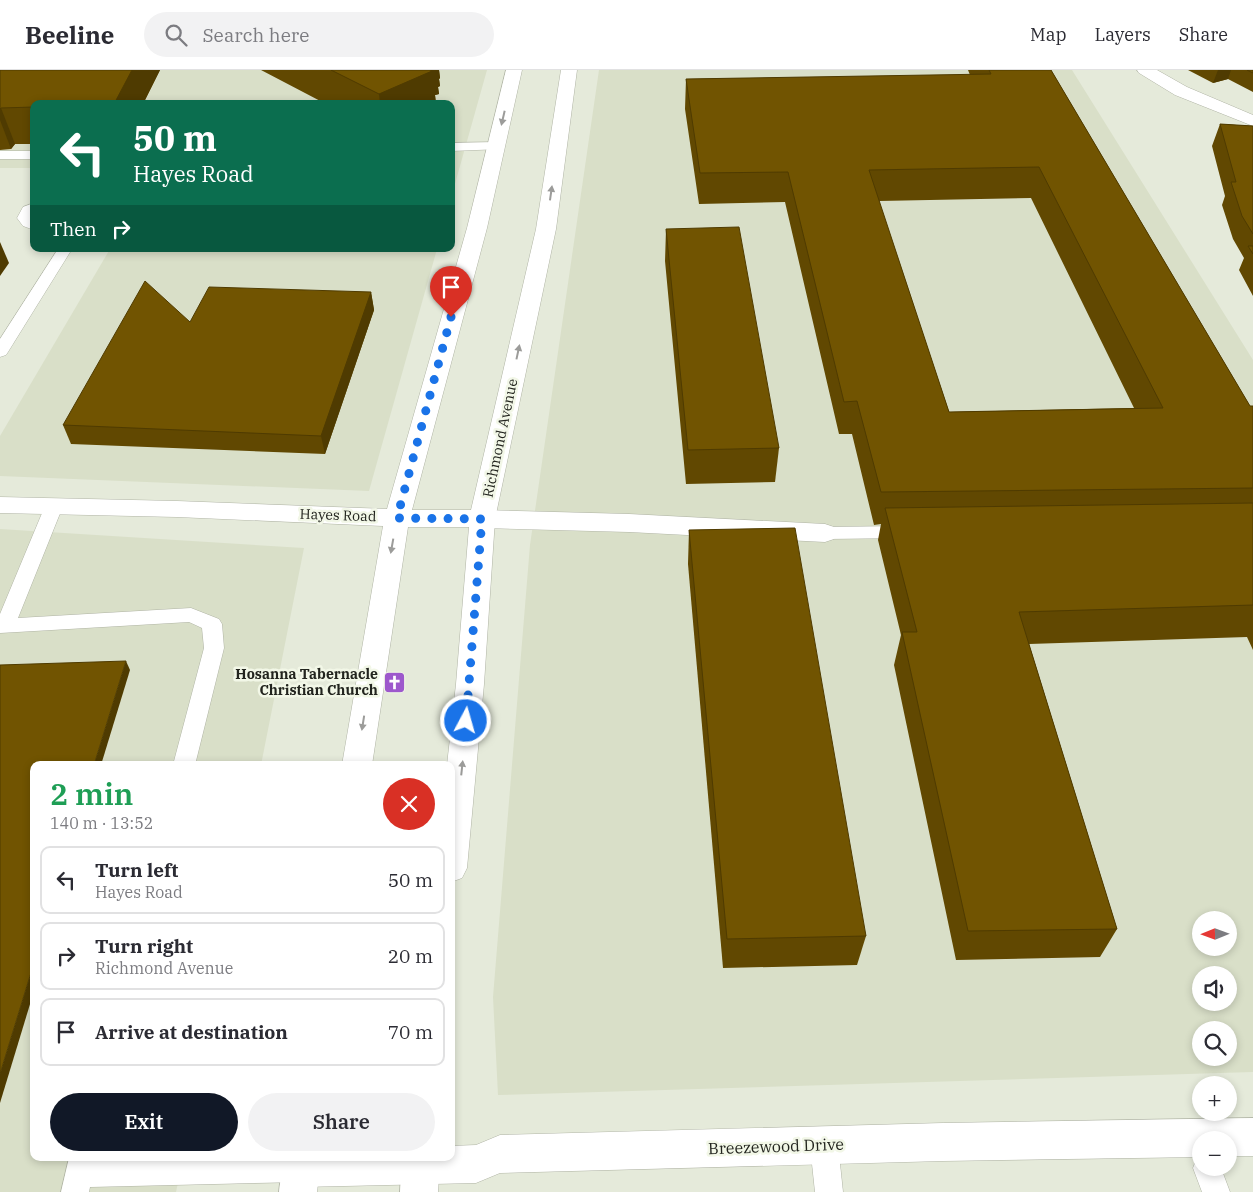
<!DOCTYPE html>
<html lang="en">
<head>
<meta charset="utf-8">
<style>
  body { margin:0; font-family:"IBM Plex Serif",serif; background:#f2f2f3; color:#2b2b33; height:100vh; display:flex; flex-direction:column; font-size:19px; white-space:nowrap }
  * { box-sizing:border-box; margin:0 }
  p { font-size:16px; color:#7c7c81 }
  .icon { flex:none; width:28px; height:28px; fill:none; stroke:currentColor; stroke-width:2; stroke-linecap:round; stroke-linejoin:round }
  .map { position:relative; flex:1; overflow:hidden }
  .panel { position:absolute; left:30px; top:691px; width:425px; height:400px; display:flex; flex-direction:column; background:#fff; border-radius:10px; box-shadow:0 2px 8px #0003 }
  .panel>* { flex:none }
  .top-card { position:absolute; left:30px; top:30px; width:425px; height:152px; border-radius:10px; box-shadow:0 2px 8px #0003; background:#0b6e4f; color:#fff; overflow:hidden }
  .needle { width:32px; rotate:269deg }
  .fabs { position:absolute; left:1192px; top:841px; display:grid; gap:10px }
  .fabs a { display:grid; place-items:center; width:45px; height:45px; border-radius:50%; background:#fff; box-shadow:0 2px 8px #0003; font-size:25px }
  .pin { position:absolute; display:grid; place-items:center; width:42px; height:42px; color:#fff; margin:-51px -21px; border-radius:50% 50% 50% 0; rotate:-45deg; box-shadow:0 0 5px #0007 }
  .pin .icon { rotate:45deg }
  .me { position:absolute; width:55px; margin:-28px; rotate:6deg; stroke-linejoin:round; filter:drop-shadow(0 0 4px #0008) }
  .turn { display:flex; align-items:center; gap:18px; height:105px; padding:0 20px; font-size:22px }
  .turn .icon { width:65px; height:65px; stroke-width:2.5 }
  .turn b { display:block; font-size:35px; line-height:42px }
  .then { display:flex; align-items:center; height:48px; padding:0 20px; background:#0003; gap:10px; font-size:19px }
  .round { display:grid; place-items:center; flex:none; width:52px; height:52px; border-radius:26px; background:#f2f2f3 }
  .headline { display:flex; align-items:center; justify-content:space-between; height:85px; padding:0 20px }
  h1 { font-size:30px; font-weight:600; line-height:38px; color:#1e9e55 }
  .button { display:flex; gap:10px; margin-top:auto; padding:10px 20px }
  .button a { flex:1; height:58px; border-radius:30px; background:#111827; color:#fff; font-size:20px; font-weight:600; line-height:58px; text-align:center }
  .button a+a { background:#f2f2f3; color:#2b2b33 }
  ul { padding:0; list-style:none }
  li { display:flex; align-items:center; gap:15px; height:68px; margin:0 10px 8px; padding:0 10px; border:2px solid #e1e1e2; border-radius:10px }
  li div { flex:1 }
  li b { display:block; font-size:19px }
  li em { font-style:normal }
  header { display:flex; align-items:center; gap:30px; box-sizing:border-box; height:70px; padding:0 25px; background:#fff; border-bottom:1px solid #e1e1e2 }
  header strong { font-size:24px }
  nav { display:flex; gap:28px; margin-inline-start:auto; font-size:18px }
  .search { width:350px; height:45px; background:#f2f2f3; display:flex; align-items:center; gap:12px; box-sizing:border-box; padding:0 18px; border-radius:28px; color:#7c7c81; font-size:19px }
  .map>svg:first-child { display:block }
</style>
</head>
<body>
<header>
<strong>Beeline</strong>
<div class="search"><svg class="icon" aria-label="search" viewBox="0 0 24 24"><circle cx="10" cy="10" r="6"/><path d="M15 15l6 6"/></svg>Search here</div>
<nav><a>Map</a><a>Layers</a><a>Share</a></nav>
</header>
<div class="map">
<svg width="1253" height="1122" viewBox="0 0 1253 1122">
  <rect width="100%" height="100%" fill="#e5eada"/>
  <g fill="#d9dfc8" fill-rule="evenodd">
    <polygon points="0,0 487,0 451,128 451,34 34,34 34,98 0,98"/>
    <path d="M599,0H1072L1253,290V1002L498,1025L493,927L530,475ZM1201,850H1229V878H1201ZM1201,905H1229V932H1201ZM1201,960H1229V988H1201Z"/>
    <polygon points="110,179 437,179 369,421 0,406 0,366"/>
    <polygon points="0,459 304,478 261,695 34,695 34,1088 183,1088 176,1122 0,1122"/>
  </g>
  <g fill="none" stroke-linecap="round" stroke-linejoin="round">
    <defs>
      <g id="lane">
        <polygon points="497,72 502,73 503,76 502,79 451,81 451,73"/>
        <rect x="0" y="81" width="34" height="8"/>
        <polygon points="34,133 34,143 31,148 34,150 34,160 23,156 17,148 23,137"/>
        <polygon points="58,179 72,179 8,282 6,285 0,287 0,269"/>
        <polygon points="54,430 60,432 63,436 18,548 191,538 219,549 222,554 224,578 195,695 173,695 204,578 202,558 189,552 0,563 0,544 45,436 48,432"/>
        <polygon points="906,456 913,457 915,462 913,467 906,468 825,469 818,468 816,463 818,458 825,457"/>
        <polygon points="824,1061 834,1065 838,1075 843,1122 815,1122 810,1075 814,1065"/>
        <polygon points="1201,1087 1201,1098 1221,1098 1230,1122 1202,1122 1193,1098 1197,1088"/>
        <polygon points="69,1088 309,1088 315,1098 311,1108 301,1112 90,1117 89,1122 61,1122"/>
      </g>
      <g id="street">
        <polygon points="1137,0 1157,0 1187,17 1253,45 1253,56 1175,25 1139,3"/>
        <polygon points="482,440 629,444 825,454 834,457 838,463 834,469 825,472 629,462 482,458 473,455 469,449 473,443"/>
        <polygon points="1253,1048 1253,1086 1229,1086 1229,1070 1201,1070 1201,1087 943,1091 500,1103 476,1113 301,1117 288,1111 282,1098 286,1088 451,1088 451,1076 476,1075 500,1065 943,1053"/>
      </g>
      <g id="secondary">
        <polygon points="506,0 522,0 487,158 412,440 471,440 536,159 561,0 577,0 556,159 495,449 484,614 467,798 462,808 451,812 451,695 447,695 456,614 469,457 408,457 372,695 342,695 383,456 177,447 0,443 0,427 177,431 387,439 467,158"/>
        <polygon points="283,1088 321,1088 317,1122 279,1122"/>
        <polygon points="402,1088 440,1088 438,1122 400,1122"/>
      </g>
    </defs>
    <use href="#lane" stroke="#b0b4a5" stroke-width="1"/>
    <use href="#street" stroke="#b0b4a5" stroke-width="1"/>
    <use href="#secondary" stroke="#b0b4a5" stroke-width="1"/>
    <use href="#lane" fill="#fff" fill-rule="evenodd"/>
    <use href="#street" fill="#fff" fill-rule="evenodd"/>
    <use href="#secondary" fill="#fff" fill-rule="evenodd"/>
  </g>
  <g fill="#614801" fill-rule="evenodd">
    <polygon points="0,0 160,0 143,34 34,34 34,74 15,74 11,79 0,80"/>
    <polygon points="261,0 439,0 440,8 439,9 440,16 438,17 439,24 435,25 436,34 326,34"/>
    <path d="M968,0H1051L1250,336H1253V580L1247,567L1029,574L1117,859L1100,887L956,890L894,595L901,565L878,470L881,454L874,455L852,364H839L785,132L699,134L685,39L686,9L970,5ZM1031,128L1134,338L949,342L879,131Z"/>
    <polygon points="1188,0 1253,0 1253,22 1228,9 1213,13"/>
    <polygon points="1220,54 1253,56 1253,226 1239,200 1244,188 1233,169 1222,135 1225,126 1212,76"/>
    <polygon points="666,159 779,378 775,412 686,414 665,191"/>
    <polygon points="146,179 328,179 147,182"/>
    <polygon points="371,222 374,240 325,384 71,374 63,355 190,252"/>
    <polygon points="689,460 866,866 857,895 723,898 688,494"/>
  </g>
  <g fill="#4f3b01">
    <polygon points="132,0 160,0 143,34 114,34"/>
    <polygon points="423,0 439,0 440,8 439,9 440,16 438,17 439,24 435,25 436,34 380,34 379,24"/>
    <polygon points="1218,0 1231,0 1228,9 1213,13"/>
    <polygon points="1,38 15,74 11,79 0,50 0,39"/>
    <polygon points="0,172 9,193 0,206"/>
    <polygon points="371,222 374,240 325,384 321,366"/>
    <polygon points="126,591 130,600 101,695 94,695"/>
    <polygon points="34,893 34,921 0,1033 0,1004"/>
  </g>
  <g fill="#715401" stroke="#4f3b01" fill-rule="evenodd">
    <polygon points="0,0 132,0 114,34 34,34 34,37 1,38 0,39"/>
    <polygon points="331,0 430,0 432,1 379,24"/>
    <path d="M989,0H1051L1250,336H1253V418L881,422L857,331L844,332L788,102L700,103L686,9L991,4ZM1039,97L1163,338L949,342L869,100Z"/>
    <polygon points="1247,0 1253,0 1253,3"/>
    <polygon points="1220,54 1253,56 1253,164 1242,146 1231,112 1236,112"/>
    <polygon points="739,157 779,378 688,380 666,159"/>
    <polygon points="1248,176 1253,176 1253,184"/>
    <polygon points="145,211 190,252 209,217 371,222 321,366 63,355"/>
    <polygon points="1253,433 1253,535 1019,542 1117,859 968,861 902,562 917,562 885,438"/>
    <polygon points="795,458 866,866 727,869 689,460"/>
    <polygon points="126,591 94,695 34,695 34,893 0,1004 0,595"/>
  </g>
  <defs><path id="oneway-solid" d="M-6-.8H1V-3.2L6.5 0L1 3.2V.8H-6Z" transform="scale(1.25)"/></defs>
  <g fill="#9c9c9a">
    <use href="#oneway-solid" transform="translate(503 48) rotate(103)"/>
    <use href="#oneway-solid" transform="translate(551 123) rotate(-82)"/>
    <use href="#oneway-solid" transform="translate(518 282) rotate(-78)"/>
    <use href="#oneway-solid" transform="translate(392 476) rotate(100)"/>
    <use href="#oneway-solid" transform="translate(363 653) rotate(99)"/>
    <use href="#oneway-solid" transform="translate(462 698) rotate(-84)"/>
  </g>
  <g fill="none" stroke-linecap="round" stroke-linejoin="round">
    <polyline stroke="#1a73e8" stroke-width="9" stroke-dasharray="0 16.2" points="451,247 397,448 482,449 466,651"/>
  </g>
  <defs>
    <symbol id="church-square" viewBox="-11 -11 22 22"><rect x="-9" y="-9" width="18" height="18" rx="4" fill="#9d58cc" stroke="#f2f7e7"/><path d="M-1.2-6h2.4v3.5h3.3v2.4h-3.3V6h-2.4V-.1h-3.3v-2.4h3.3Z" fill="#fff"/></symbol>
  </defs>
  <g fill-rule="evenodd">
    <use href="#church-square" x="382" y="600" width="25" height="25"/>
  </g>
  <g text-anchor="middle" stroke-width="5" stroke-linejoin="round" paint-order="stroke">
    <g font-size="14" fill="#22241e" stroke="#f2f7e7">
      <text transform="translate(500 368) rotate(-78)" y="5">Richmond Avenue</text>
      <text transform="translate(338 445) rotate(2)" y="5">Hayes Road</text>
    </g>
    <g font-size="14" font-weight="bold" fill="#22241e" stroke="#f2f7e7" text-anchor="end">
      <text x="378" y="609">Hosanna Tabernacle<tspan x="378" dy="16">Christian Church</tspan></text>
    </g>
    <g font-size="16" fill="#22241e" stroke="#f2f7e7">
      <text transform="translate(776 1076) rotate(-2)" y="6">Breezewood Drive</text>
    </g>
  </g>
</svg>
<div class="fabs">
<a><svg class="needle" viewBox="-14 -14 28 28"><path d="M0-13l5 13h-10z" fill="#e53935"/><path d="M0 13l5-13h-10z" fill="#7c7c81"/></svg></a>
<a><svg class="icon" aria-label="sound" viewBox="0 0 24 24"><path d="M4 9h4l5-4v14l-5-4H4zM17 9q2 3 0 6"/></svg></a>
<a><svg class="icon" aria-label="search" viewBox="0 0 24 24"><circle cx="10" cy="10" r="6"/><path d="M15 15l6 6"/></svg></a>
<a>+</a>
<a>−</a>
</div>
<div class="pin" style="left:451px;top:247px;background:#d93025"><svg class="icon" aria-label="arrive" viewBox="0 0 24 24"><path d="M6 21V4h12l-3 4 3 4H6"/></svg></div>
<svg class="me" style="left:466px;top:651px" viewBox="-20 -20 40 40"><circle r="17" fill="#1a73e8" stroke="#fff" stroke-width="3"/><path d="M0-11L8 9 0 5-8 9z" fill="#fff"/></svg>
<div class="top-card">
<div class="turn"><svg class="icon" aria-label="left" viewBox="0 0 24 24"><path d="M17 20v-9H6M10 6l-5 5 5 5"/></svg><div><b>50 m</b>Hayes Road</div></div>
<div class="then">Then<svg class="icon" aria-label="right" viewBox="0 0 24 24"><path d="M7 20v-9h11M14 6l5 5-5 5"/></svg></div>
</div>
<section class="panel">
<div class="headline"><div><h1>2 min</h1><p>140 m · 13:52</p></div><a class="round" style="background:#d93025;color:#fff"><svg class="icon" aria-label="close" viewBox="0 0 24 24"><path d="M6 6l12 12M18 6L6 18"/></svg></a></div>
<ul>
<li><svg class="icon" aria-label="left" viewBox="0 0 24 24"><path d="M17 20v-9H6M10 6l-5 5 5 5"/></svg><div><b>Turn left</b><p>Hayes Road</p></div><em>50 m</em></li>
<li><svg class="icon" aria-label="right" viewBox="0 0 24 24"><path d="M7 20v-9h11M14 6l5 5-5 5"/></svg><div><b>Turn right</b><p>Richmond Avenue</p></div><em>20 m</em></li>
<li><svg class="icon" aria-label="arrive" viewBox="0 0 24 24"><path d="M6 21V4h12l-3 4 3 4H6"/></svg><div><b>Arrive at destination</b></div><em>70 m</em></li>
</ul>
<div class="button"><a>Exit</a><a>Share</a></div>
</section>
</div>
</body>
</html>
